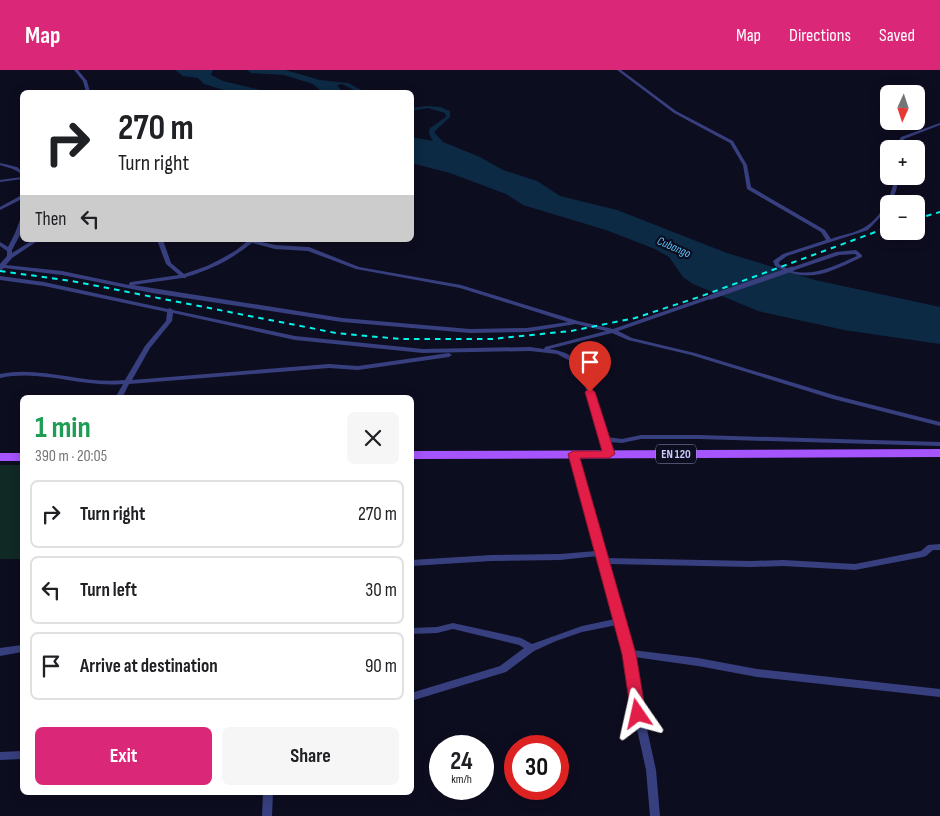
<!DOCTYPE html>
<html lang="en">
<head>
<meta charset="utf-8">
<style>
  body { margin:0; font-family:"Sofia Sans Condensed",sans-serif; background:#f6f6f6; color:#202124; height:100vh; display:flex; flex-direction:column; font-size:19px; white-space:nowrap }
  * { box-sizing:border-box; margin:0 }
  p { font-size:16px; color:#757577 }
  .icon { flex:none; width:28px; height:28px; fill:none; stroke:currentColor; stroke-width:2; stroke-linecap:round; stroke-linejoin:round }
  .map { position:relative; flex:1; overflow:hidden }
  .panel { position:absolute; left:20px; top:325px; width:394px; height:400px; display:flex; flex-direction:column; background:#fff; border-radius:8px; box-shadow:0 2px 12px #0003 }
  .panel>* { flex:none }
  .hud { position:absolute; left:20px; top:20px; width:394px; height:152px; border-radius:8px; box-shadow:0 2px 12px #0003; background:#fff; color:#202124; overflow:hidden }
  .needle { width:32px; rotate:183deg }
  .tools { position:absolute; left:880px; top:15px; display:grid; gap:10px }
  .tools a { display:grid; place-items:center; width:45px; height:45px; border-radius:8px; background:#fff; box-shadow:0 2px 12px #0003; font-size:25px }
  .speed { position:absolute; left:429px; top:665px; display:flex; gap:10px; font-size:25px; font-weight:700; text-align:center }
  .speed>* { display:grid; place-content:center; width:65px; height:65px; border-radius:50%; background:#fff; box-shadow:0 2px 12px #0003; line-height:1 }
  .speed small { font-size:12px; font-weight:400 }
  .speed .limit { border:8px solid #d22; background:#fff; color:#111 }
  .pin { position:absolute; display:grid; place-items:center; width:42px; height:42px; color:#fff; margin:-51px -21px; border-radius:50% 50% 50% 0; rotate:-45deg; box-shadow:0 0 5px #0007 }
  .pin .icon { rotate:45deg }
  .me { position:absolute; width:55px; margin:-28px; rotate:349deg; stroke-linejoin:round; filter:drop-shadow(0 0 4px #0008) }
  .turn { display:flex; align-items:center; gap:18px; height:105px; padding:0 15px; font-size:22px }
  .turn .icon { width:65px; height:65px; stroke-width:2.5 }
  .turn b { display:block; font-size:35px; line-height:42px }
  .then { display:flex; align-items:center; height:48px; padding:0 15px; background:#0003; gap:10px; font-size:19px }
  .round { display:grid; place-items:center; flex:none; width:52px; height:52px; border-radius:8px; background:#f6f6f6 }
  .head { display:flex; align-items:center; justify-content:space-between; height:85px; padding:0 15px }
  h1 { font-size:30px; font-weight:700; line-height:38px; color:#1e9e55 }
  .primary-button { display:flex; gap:10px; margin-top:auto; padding:10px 15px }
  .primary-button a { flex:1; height:58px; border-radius:8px; background:#db2777; color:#fff; font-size:20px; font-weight:700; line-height:58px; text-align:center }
  .primary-button a+a { background:#f6f6f6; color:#202124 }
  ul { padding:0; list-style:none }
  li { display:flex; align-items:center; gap:15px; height:68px; margin:0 10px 8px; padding:0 5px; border:2px solid #e0e0e0; border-radius:8px }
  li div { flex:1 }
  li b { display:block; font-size:19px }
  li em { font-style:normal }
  header { display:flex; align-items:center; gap:30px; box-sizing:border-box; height:70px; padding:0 25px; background:#db2777; color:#fff }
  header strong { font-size:24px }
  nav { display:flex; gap:28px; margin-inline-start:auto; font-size:18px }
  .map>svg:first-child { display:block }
</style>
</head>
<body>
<header>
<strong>Map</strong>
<nav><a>Map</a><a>Directions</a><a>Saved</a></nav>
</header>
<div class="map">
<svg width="940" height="746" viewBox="0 0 940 746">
  <rect width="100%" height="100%" fill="#0d0d20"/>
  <rect fill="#102925" x="0" y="395" width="22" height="94"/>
  <g fill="#0c2a44">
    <polygon points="175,0 213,0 211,5 223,11 269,22 230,22 204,14 198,8 183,6"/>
    <polygon points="247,0 285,0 320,10 348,13 365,22 358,22 342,14 337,15 342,22 322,22 313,14 284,5 251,3"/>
    <polygon points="426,36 440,37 450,41 450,47 434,62 443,72 480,87 503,100 537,111 560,126 617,140 727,183 815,210 940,237 940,274 844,260 758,241 693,214 683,207 669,187 655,179 606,160 523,135 506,124 450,103 411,93 411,67 433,71 429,64 430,58 446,47 445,43 428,38 411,41 411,38"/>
  </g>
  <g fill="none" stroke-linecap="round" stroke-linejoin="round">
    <g fill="#383f7e" fill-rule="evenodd">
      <polygon points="74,0 78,0 87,11 90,22 86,22 83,11"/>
      <path d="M617,0H621L676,41L733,71L747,95L751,117L825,160L831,169C841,165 856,163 865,157C882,147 892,125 895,106H899L896,121L890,134H889V137L884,143L868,160L787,186L779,192V194L790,200V198L836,182L856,180L862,185V187C830,202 809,215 775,196L773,191L783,184L826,170L821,162L747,119L743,95L730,73L674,43ZM855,184L857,186C836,195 815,207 792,201L839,185Z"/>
      <polygon points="940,53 940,55 904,69 898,79 894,79 901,67"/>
      <polygon points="0,93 17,97 22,101 22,104 13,99 0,95"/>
      <polygon points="22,107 22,109 0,112 0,110"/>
      <polygon points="20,126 22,126 22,129 0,140 0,137"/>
      <path d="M20,150H22V157L21,163L12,180V183L33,170H39L12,188L6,195L62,201L129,215V213L131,212L179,205L166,194L157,170H163L171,193L184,204L207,196L221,189L235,181L249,170H253L275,175L309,177L359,197L461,215L578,251L613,259L711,225L713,226V228L618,261L632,268L695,283L837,326L940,352V356L833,329L691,285L628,270L612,263L549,279C559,280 571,284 578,291C591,302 602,349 607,367L622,369L641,365H699L940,372V376L699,369H641L622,373L609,372L612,384L609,386L606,384L582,306L574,293L557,284L530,281L423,283L295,270L173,243L172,251L150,278L132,310L329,294L358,296L449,283L452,285L449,287L358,300L329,298L129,314L122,328H115L123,314C81,318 43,299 0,308V304C42,295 83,315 125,310L145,276L166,251L167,242L44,216L0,210V206L44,212L168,239L170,238L173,240L295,266L423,279L530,277L544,279L545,277L606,261L576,254L527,262L470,263L342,252L152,223L62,205L4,198L0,201V194L7,186V181L0,176V172L8,177L15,163ZM252,173L275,179L308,181L356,199L460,218L568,252L527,258L470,259L342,248L133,215L182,208H186V207C211,200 232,189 252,173Z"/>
      <polygon points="571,383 573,383 576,385 606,488 751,491 783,490 855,494 921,481 928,475 940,474 940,480 933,480 926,486 923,487 855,500 783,496 751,497 608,494 632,580 698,588 757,599 940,619 940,627 757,607 698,596 634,587 638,618 656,700 660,746 650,746 646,700 628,618 625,583 617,555 582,562 556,571 534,581 506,602 411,631 411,623 500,596 524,578 519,575 453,559 437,563 411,564 411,558 437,557 453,553 521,568 532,574 582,556 615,549 598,486 560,490 491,491 411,496 411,490 491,485 560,484 596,481 570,385"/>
      <polygon points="22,575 22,582 0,586 0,578"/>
      <polygon points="22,681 22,689 0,690 0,682"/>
      <polygon points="263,722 273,722 272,746 262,746"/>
    </g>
    <g fill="#a654fd" fill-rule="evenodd">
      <polygon points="940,379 940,387 411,389 411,381"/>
      <rect x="0" y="383" width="22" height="8"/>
    </g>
    <g stroke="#03f4ea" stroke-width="2" stroke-dasharray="5.5 5" stroke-linecap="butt">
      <polyline points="916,149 940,142"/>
      <polyline points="0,201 72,211 336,263 400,269 492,269 571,261 635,248 699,227 889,157"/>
    </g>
    <polyline stroke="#383f7e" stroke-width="5" points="711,227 792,199"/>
  </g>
  <polygon fill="#e11d48" stroke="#92132f" points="590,318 595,322 615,384 609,388 580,388 636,584 646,644 644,648 638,650 633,648 631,644 622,584 568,384 573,381 602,381 585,322"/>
  <g text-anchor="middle" stroke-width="4.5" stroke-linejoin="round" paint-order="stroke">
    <g font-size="12" font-style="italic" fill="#5bc9fd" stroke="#0d0d20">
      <text transform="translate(674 177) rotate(24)" y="4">Cubango</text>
    </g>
    <rect fill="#0d0d20" stroke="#9393bb" stroke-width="1" x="656" y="374.5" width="40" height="19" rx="4"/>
    <g font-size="12" font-weight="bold" fill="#cccdfe">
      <text x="676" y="388">EN 120</text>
    </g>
  </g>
</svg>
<div class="tools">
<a><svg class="needle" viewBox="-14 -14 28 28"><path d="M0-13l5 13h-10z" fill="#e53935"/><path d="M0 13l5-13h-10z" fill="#757577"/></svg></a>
<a>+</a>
<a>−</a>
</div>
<div class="speed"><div>24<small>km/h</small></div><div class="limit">30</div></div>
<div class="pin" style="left:590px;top:322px;background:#d93025"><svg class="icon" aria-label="arrive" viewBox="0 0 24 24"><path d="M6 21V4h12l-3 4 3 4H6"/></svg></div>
<svg class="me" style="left:638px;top:644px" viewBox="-20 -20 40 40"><path d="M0-17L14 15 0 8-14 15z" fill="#e11d48" stroke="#fff" stroke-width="4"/></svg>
<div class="hud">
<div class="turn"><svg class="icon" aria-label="right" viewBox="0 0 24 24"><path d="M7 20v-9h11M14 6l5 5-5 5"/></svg><div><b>270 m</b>Turn right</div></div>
<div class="then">Then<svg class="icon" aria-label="left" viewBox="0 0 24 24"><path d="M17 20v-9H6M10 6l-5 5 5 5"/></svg></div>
</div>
<section class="panel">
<div class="head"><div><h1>1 min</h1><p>390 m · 20:05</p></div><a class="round"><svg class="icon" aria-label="close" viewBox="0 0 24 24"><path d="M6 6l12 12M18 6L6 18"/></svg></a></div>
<ul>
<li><svg class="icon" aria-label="right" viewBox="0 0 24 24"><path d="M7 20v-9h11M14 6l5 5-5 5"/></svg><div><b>Turn right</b></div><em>270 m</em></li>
<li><svg class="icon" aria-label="left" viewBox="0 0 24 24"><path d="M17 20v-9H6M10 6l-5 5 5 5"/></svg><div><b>Turn left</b></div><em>30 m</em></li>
<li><svg class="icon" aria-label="arrive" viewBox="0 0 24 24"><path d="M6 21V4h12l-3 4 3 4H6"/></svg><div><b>Arrive at destination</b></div><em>90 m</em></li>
</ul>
<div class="primary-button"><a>Exit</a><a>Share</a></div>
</section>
</div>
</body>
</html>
